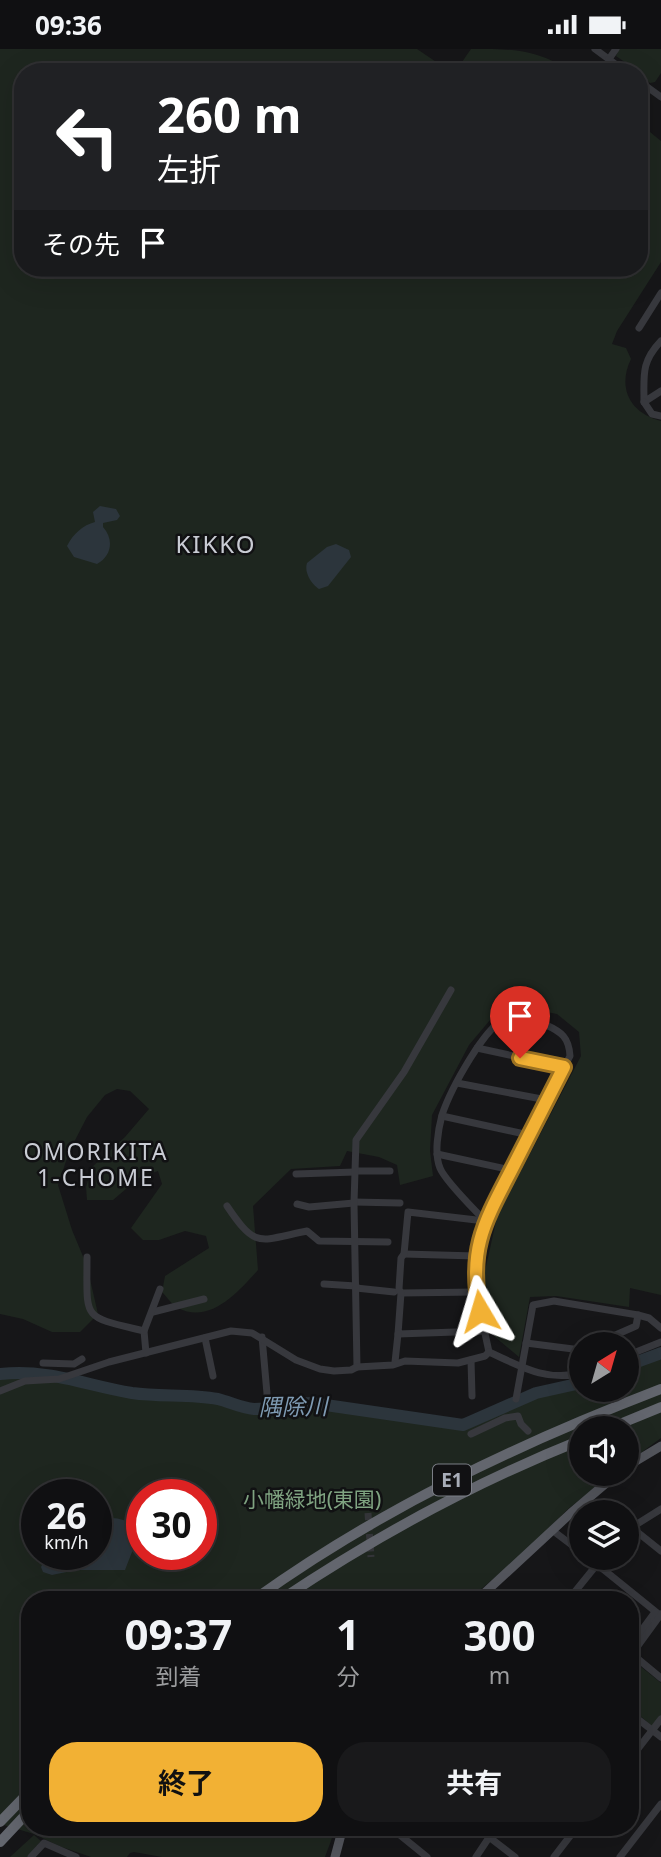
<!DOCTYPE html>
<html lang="ja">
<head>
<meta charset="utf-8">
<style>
  body { margin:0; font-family:"Noto Sans","Noto Sans JP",sans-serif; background:#19191b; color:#f1f3f6; height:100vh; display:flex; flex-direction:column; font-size:26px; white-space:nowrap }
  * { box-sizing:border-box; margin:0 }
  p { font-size:23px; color:#9c9d9f }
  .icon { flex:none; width:38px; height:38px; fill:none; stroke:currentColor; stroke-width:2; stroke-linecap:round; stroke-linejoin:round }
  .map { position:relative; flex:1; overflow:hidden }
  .drawer { position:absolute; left:21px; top:1542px; width:618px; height:245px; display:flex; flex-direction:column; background:#101012; border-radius:28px; box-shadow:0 7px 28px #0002,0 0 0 2px #303032 }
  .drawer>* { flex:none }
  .top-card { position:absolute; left:14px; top:14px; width:634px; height:214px; border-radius:28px; box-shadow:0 7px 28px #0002,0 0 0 2px #303032; background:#202124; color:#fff; overflow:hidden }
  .needle { width:46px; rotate:37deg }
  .fabs { position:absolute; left:569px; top:1283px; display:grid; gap:14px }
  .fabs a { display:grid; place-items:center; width:70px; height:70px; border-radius:50%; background:#101012; box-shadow:0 7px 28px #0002,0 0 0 2px #303032; font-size:35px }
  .speed { position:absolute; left:21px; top:1430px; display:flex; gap:14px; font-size:35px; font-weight:700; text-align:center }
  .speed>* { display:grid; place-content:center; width:91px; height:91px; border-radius:50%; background:#101012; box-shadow:0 7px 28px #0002,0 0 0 2px #303032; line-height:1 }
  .speed small { font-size:18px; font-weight:400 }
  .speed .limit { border:10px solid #d22; background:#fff; color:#111 }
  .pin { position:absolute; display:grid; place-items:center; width:60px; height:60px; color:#fff; margin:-72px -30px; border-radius:50% 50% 50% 0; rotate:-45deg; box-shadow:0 0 7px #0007 }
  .pin .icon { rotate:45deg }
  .me { position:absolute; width:77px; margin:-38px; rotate:353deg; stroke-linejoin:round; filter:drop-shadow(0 0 5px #0008) }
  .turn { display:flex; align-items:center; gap:24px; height:147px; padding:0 28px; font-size:32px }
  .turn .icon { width:91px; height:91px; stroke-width:2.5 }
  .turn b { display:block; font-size:49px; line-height:60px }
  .then { display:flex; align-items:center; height:66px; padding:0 28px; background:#0003; gap:14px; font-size:26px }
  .eta { display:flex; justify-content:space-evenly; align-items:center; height:119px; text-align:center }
  .eta b { font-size:42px; font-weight:700; line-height:49px }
  .button { display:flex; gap:14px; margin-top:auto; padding:14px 28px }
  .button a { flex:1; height:80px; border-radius:28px; background:#f2b134; color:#111; font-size:28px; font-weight:700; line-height:80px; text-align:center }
  .button a+a { background:#19191b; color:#f1f3f6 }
  .status { display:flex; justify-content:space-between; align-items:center; height:49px; padding:0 35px; background:#101012; direction:ltr }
  .status svg { height:19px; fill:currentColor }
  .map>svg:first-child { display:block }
</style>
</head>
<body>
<div class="status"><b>09:36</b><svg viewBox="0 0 49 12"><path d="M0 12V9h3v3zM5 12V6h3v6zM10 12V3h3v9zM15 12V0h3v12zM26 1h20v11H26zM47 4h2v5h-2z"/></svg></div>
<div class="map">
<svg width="661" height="1808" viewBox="0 0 661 1808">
  <rect width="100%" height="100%" fill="#161618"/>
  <g fill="#1e261f" fill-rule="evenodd">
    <path d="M0,0H417L451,23H23V219H639V74L661,92V213L617,282L612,295L626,299L631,310C617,339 630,364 661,372V1246L630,1239L629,1258L556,1247L530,1248L519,1308L495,1288L483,1231L497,1168L581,1007L579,983L557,965L526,959L505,961L490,971L469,996L432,1066L430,1102L433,1127L400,1136L397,1116L379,1108L347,1102L340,1117L291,1120L253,1157L258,1221C239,1242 210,1276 178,1259C172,1256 167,1248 162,1243L165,1227L209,1199L206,1187L185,1182L159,1191H143L131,1179L162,1135L158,1122L140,1128L113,1151H87L86,1138L92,1118L125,1088L149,1060L130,1042L117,1040L105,1046L87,1068L69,1103L58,1136L72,1181L87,1217L98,1265L80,1283H52L23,1270L0,1265Z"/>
    <path d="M471,0C515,0 536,0 572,23H455Z"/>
    <polygon points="619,0 661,0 661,24 655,33 650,34 639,23 616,7"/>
    <path d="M661,1306V1389L627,1414L626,1379H581V1424L612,1425L568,1460L522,1506L469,1550H30V1778H336L325,1808H162L134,1803L130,1804L127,1808H91L59,1797L34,1785L0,1775V1327L20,1325L77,1328L128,1343L220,1353L261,1365L271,1357L283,1352L311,1351L473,1376L549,1343L581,1336V1340H626L627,1319ZM37,1446H96V1505H37ZM142,1446H201V1505H142Z"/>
    <polygon points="630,1609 661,1634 661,1667 653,1678 630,1658"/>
    <polygon points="34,1786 41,1792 27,1808 10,1808"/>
  </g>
  <g fill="#2c353c">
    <path d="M100,457L116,460L120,467L117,471L103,474V478C114,490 112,507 97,515L74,508L67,497C73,485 83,476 95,473L93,463Z"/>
    <path d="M336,495L349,501L351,508L328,537L319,540C311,535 304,523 307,514L327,498Z"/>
    <path d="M109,1469C121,1468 134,1474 139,1485L125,1521H76L52,1526L43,1523L41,1518L47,1505H96V1476Z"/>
  </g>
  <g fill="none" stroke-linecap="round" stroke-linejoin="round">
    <g stroke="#2c353c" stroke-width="12">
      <polyline points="626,1317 661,1304"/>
      <path d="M0,1325C51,1320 84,1336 132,1344C160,1348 189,1345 218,1350C230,1353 241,1359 254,1360C273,1360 293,1354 312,1354L463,1376L536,1344L581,1334"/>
    </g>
    <polyline stroke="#333438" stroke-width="7" stroke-dasharray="7 3.5" stroke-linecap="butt" points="368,1464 371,1508"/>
    <g stroke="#37383d" stroke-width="7">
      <polyline points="595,0 626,23"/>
      <polyline points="609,10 616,0"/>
      <polyline points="639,32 661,48"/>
      <polyline points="639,279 661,244"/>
      <path d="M661,292C641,313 644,326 644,353L661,342"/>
      <polyline points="644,353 652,365 661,367"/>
      <polyline points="477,999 564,1018"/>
      <polyline points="457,1034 547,1051"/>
      <polyline points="442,1067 529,1086"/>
      <polyline points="437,1105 511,1121"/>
      <polyline points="355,1122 390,1122"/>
      <polyline points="296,1125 355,1123"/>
      <polyline points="354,1153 400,1154"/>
      <polyline points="297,1155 309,1158 354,1154"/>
      <path d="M227,1157C256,1200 258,1192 307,1182L319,1192L388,1193"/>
      <path d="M485,1172C474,1160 445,1132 440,1119C434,1105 438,1081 442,1066C450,1042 486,973 510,967C521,965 537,971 546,976C562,983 569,989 570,1007L485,1172L476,1207V1243L489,1303"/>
      <polyline points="404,1205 476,1207"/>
      <path d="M87,1208C87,1272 81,1267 144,1282L146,1304"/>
      <polyline points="324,1235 356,1237"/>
      <polyline points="356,1239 394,1243"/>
      <polyline points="476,1243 401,1244 398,1285 484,1282"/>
      <polyline points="401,1244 399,1240 401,1209 404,1205 408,1163 485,1172"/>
      <polyline points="153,1263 204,1250"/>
      <polyline points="144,1282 160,1240"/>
      <polyline points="262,1288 268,1356"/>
      <polyline points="205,1289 213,1327"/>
      <polyline points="526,1294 581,1301"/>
      <polyline points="595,1295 636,1277 638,1266"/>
      <path d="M489,1303C520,1317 546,1333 581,1324"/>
      <polyline points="626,1307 661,1293"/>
      <polyline points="471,1311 472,1347"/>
      <polyline points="395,1313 398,1285"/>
      <polyline points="43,1314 74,1315 82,1310"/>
      <polyline points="357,1318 354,1154 356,1091 404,1023 451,941"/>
      <polyline points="0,1342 25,1332 59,1330 109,1313 231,1282 252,1284 296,1311 320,1320 334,1322 351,1321 357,1318 393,1316 405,1312 458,1314 485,1307 489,1303"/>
      <polyline points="516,1350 533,1256 554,1252 638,1266 649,1269 661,1279"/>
      <polyline points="471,1385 505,1369 518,1367 521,1375 528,1382"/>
      <polyline points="631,1478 661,1502"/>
      <polyline points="552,1481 581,1503"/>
      <polyline points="626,1482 661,1460"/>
      <polyline points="588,1508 661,1567"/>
      <polyline points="569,1550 603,1508"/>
      <polyline points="661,1565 632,1605 661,1629"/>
      <polyline points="630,1597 655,1563"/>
      <polyline points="630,1664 661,1688"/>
      <polyline points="630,1710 661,1670"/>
      <polyline points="396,1778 395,1782 427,1808"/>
      <polyline points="476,1778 515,1808"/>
      <polyline points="562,1778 572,1785"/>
      <polyline points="31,1808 44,1794 76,1808"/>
      <polyline points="476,1808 496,1778"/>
      <polyline points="554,1808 577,1778"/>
      <polyline points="620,1808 661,1755"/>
    </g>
    <g stroke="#53555c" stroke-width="9">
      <polyline points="626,1418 661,1397"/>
      <polyline points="478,1550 571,1464 618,1424"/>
      <polyline points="335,1808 343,1778"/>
    </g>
    <g stroke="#63666e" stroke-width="10">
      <polyline points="610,1379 661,1358"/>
      <path d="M255,1550C380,1460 518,1395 661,1340"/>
      <path d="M282,1550C376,1487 476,1433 581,1391"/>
      <polyline points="0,1773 30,1742"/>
      <polyline points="0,1793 30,1761"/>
    </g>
  </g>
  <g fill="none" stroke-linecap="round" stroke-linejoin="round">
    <defs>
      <path id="route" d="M480,1262C467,1197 487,1169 515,1114C531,1082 548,1050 564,1018L520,1009"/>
    </defs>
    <use href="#route" stroke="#9d7322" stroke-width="18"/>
    <use href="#route" stroke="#f2b134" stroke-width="12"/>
  </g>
  <g text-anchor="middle" stroke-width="5" stroke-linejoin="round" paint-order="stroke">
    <rect fill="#111113" stroke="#7b7e86" stroke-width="2" x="433" y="1415.5" width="38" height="31" rx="5"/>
    <g font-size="19" font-weight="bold" fill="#a8adb8">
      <text x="452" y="1438">E1</text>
    </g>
    <g font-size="21" fill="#7fa381" stroke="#111113">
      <text x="312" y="1458">小幡緑地(東園)</text>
    </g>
    <g font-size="23" letter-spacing="2" fill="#c9ccd4" stroke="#111113">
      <text x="96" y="1111">OMORIKITA<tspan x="96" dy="26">1-CHOME</tspan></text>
    </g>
    <g font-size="23" font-style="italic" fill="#7f9bb3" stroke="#111113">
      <text transform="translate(293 1358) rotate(-1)" y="8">隅除川</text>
    </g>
    <g font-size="24" letter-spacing="2" fill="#c9ccd4" stroke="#111113">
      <text x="216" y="504">KIKKO</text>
    </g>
  </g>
</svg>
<div class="fabs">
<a><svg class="needle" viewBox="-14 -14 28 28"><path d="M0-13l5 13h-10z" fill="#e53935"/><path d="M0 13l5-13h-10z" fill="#9c9d9f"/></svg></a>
<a><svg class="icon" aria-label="sound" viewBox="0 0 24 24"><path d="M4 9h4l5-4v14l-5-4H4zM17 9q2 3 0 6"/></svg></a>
<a><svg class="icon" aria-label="layers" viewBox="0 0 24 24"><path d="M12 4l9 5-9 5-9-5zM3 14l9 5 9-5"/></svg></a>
</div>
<div class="speed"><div>26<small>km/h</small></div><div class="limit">30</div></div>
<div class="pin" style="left:520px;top:1009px;background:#d93025"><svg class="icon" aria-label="arrive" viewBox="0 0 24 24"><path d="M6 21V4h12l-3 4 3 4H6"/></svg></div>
<svg class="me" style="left:480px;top:1262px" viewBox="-20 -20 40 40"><path d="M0-17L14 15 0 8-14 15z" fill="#f2b134" stroke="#fff" stroke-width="4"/></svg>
<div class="top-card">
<div class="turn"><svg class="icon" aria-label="left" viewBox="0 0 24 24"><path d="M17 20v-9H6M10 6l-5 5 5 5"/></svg><div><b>260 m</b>左折</div></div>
<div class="then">その先<svg class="icon" aria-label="arrive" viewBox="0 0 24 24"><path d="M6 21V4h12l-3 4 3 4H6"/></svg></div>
</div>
<section class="drawer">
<div class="eta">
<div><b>09:37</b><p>到着</p></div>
<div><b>1</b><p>分</p></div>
<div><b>300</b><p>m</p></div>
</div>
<div class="button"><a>終了</a><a>共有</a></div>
</section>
</div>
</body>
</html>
